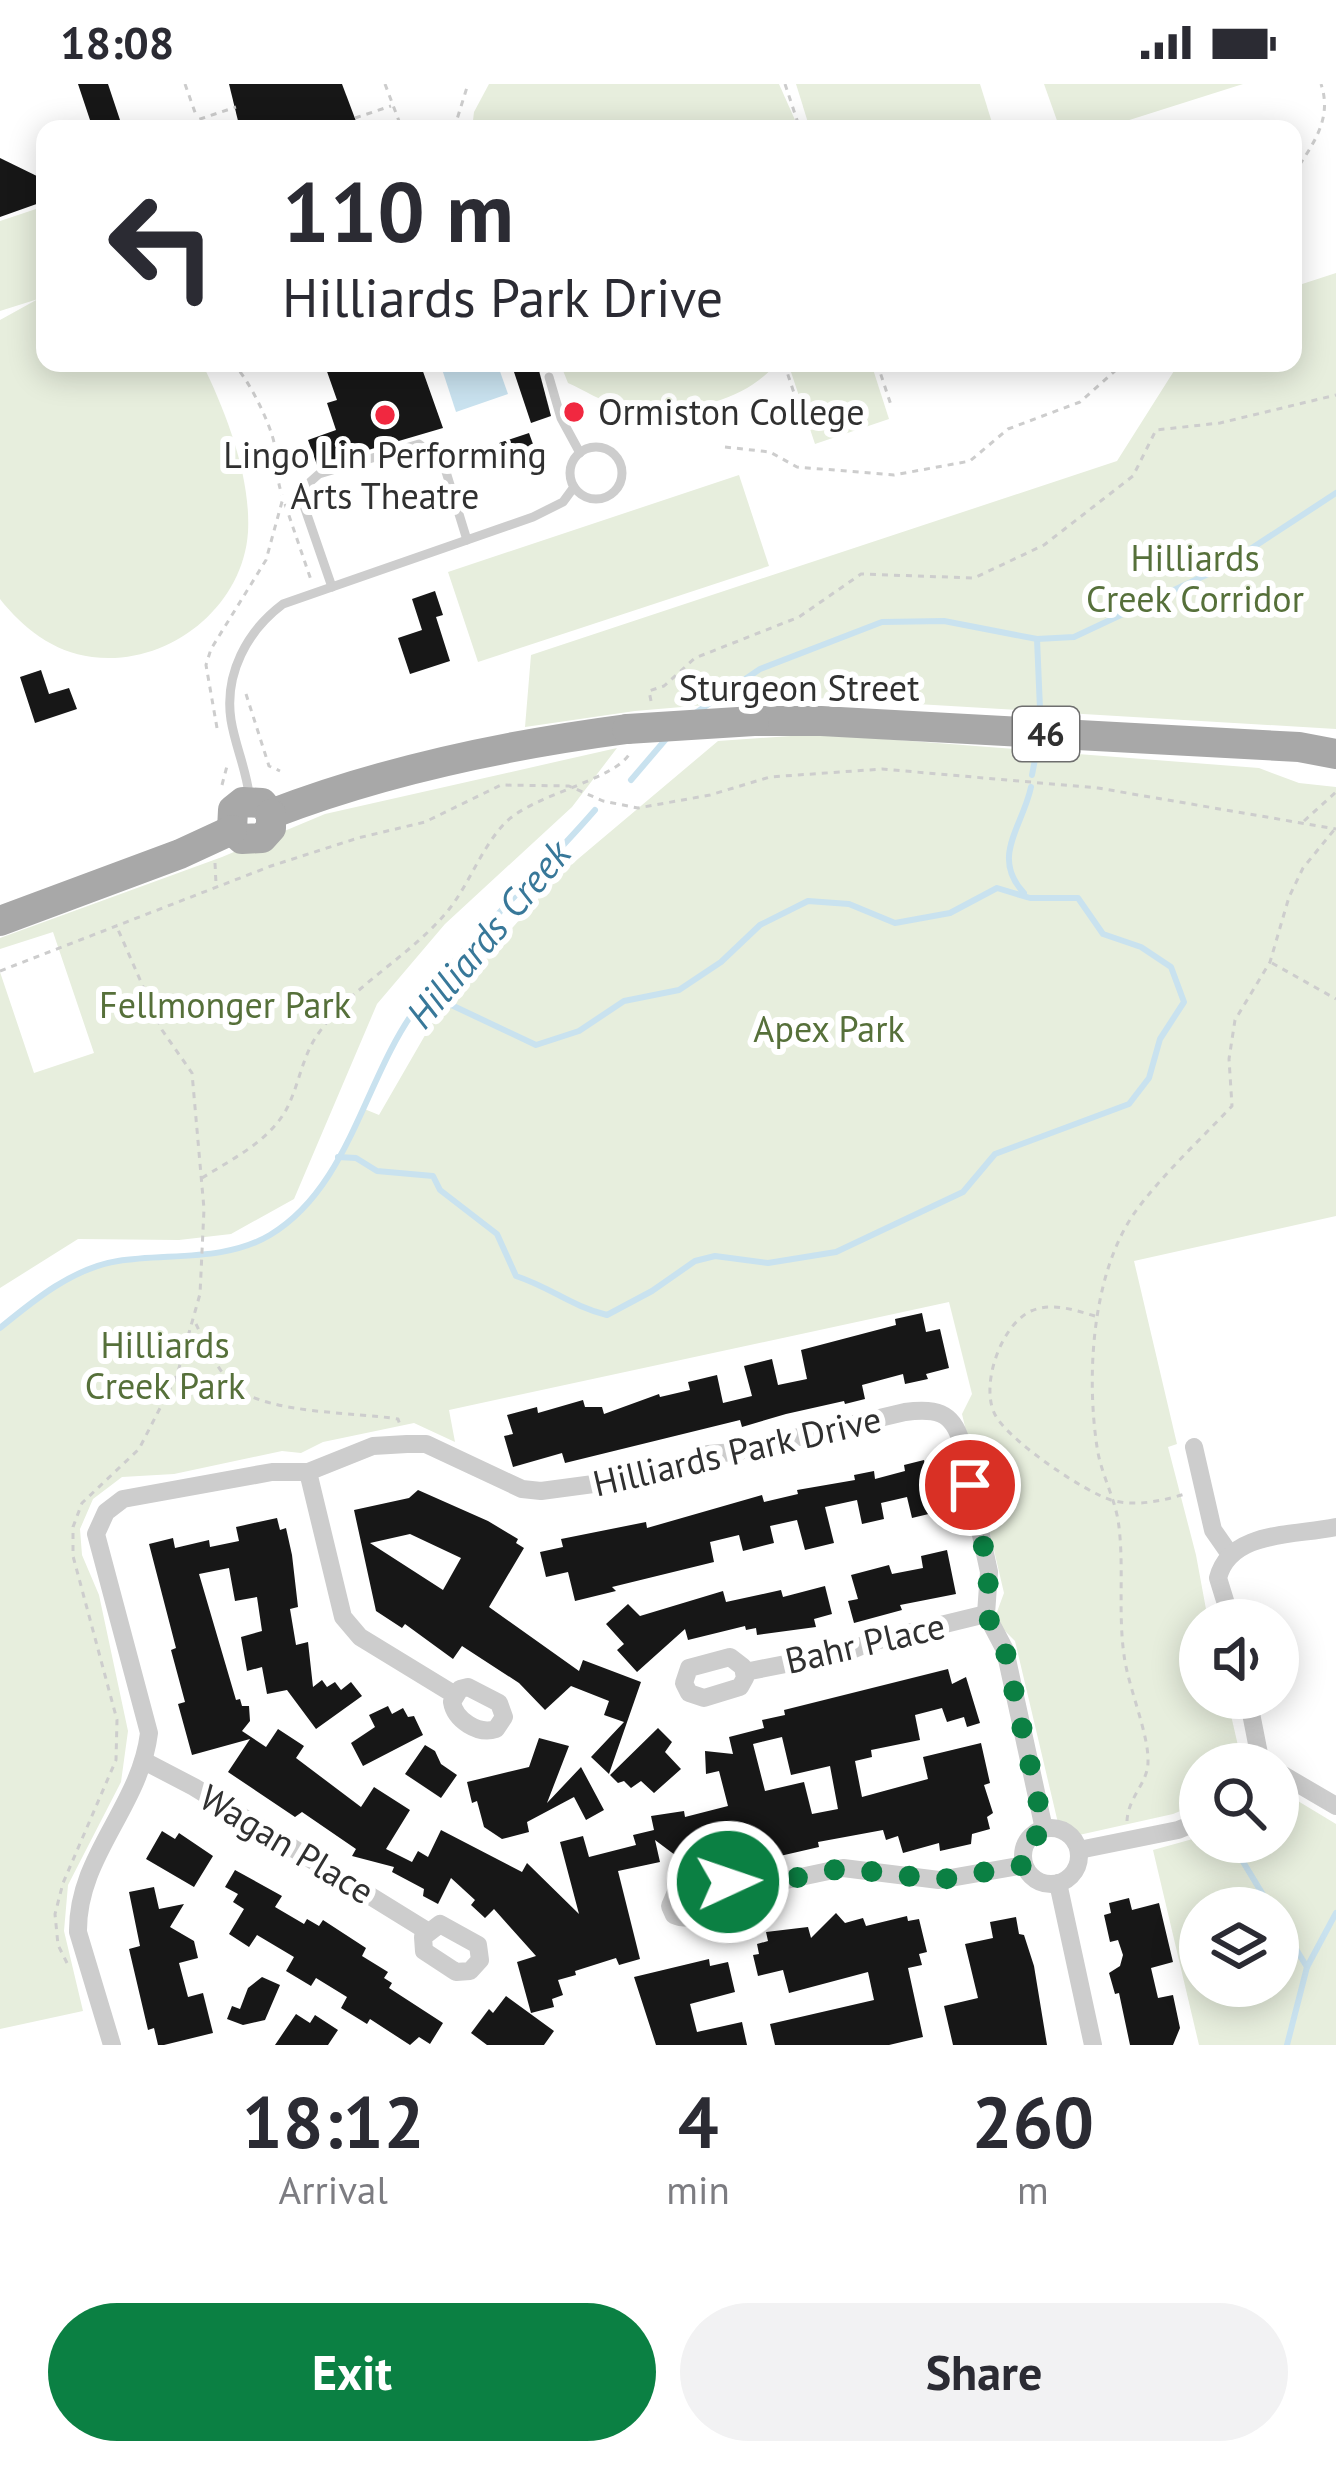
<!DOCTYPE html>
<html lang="en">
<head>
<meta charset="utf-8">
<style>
  body { margin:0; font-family:"PT Sans",sans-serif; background:#f2f2f3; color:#2b2b33; height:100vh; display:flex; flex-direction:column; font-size:45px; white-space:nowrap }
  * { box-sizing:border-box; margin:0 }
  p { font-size:39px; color:#7c7c81 }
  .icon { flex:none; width:66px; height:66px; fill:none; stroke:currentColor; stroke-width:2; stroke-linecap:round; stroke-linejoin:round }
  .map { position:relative; height:1961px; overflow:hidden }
  .sheet { display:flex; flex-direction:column; background:#fff; flex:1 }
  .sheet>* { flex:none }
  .hud { position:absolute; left:36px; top:36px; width:1266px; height:252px; border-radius:24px; box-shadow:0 6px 30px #0003; background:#fff; color:#2b2b33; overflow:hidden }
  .buttons { position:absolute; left:1179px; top:1515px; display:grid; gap:24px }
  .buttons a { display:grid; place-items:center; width:120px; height:120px; border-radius:50%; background:#fff; box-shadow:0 6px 30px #0003; font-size:60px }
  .pin { position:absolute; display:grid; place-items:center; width:102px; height:102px; color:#fff; margin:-51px; border:6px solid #fff; border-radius:50%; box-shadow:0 3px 12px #0007 }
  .me { position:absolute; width:132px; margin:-66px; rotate:87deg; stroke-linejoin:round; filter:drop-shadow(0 0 9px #0008) }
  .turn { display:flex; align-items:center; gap:42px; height:252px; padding:0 48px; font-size:54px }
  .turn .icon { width:156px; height:156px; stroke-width:2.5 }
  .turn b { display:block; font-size:84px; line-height:102px }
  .eta { display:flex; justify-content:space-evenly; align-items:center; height:204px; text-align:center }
  .eta b { font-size:72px; font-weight:700; line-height:84px }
  .primary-button { display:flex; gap:24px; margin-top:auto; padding:24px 48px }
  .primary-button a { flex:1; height:138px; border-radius:72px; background:#0b8043; color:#fff; font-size:48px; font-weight:700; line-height:138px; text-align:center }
  .primary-button a+a { background:#f2f2f3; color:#2b2b33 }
  .status { display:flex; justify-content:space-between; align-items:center; height:84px; padding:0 60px; background:#fff; direction:ltr }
  .status svg { height:33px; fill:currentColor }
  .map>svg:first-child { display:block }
</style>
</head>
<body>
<div class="status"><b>18:08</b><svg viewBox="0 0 49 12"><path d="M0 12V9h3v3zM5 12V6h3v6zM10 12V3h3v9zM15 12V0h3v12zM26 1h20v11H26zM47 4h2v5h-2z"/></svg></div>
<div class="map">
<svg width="1336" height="1961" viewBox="0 0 1336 1961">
  <rect width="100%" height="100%" fill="#fff"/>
  <g fill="#e7eedd" fill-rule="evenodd">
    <polygon points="489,0 779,0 799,45 472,45 474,28"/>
    <polygon points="796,0 980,0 994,45 810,45"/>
    <polygon points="1044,0 1243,0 1101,45 1060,45"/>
    <path d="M45,122V279H202C226,328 251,392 248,448C243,525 166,583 92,573C53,568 23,544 0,515V236L38,215L0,227V137Z"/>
    <polygon points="1336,189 1336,645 799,613 635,627 525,643 531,571 1117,377 1179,279 1293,279 1293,203"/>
    <path d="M560,279H777C741,322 672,333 620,322C602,318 584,306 568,299Z"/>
    <polygon points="788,279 871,279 889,335 815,360"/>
    <polygon points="739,391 769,482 478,578 448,488"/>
    <path d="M820,650L1259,684L1299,699L1336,703V1132L1134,1177L1177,1360L1168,1363L1196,1471L1208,1536H1200V1614H1227L1239,1666L1235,1680H1200V1719L1173,1730L1079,1751L1058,1739L1015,1557L994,1536L1004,1509L962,1330L972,1310L949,1218L449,1326L455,1358L414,1339L323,1358L301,1369L282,1367L174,1390L122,1393L93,1415L80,1445L82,1471L99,1511L128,1647L121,1698L68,1801L64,1847L83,1927L0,1945V1244C34,1216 68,1192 110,1179C147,1167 191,1172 229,1167C295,1158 338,1079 362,1024L379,1031L439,927L559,791L718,657Z"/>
    <polygon points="617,664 572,723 445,840 377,920 294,1115 231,1150 179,1156 78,1155 0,1204 0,888 34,989 94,969 53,848 0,865 0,854 222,773 325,730"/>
    <path d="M1278,1705L1336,1740V1961H1199L1153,1766L1200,1753V1758H1278ZM1200,1824H1278V1902H1200Z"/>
  </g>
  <polygon fill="#c9e2ef" points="440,279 497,279 508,310 456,328"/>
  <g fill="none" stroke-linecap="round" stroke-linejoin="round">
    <g stroke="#c9e2ef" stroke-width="6">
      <polyline points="1037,555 1040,625"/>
      <polyline points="694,630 760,585 882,538 944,537 1037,555 1074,553 1223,483 1336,409"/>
      <polyline points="1032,691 1036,670"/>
      <polyline points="631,696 666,655"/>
      <path d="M1024,809C990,773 1023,742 1031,703"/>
      <path d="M338,1073L356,1074L377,1087L433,1092L440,1106L497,1150L516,1192C552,1204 571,1222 607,1231L652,1207L695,1177L715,1172L768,1179L836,1168L963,1108L995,1070L1129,1020L1149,994L1160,955L1184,918L1171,883L1141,863L1103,850L1078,814H1030L997,804L950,829L895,839L849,820L808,817L760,841L721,878L679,906L624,917L579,947L536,961L428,910"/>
      <path d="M0,1244C34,1216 73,1184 118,1177C168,1169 225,1178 270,1151C350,1103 364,994 417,923C471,852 537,793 595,726"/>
      <polyline points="1231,1758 1271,1824"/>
      <polyline points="1278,1836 1307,1883"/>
      <polyline points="1287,1961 1307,1883 1336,1829"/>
    </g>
  </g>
  <g fill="#171717" fill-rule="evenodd">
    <polygon points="78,0 108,0 123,45 93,45"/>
    <polygon points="229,0 342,0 359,45 240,45"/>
    <polygon points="0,74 45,96 45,117 0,133"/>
    <polygon points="324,279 420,279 443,344 317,381 308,356 336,346 327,319 337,316"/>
    <polygon points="511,279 537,279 551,332 531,339"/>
    <polygon points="529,349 538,374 496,389 487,363"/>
    <polygon points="435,507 443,531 436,533 450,577 410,590 398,554 422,546 412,515"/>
    <polygon points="41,586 49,610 69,604 77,625 35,639 20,593"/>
    <polygon points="922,1229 926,1248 940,1245 949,1284 926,1290 928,1295 905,1300 903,1290 862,1301 865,1315 845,1320 844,1317 786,1330 742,1343 740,1336 565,1379 562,1369 513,1383 504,1352 513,1350 507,1331 537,1323 538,1329 583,1316 585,1323 602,1323 604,1330 659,1310 660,1313 690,1306 688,1298 717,1291 723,1319 752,1312 744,1282 772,1275 778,1301 807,1295 801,1266 896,1241 895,1235"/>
    <polygon points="924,1376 937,1428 912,1434 907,1413 881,1419 884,1435 862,1440 857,1416 825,1423 834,1459 805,1466 797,1436 770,1442 774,1459 743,1467 739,1451 710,1458 714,1478 612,1503 616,1507 575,1517 568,1488 546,1493 540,1468 563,1463 561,1455 646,1438 647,1444 762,1411 764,1418 798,1410 797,1406 855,1396 854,1391 874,1387 875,1395 905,1387 904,1381"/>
    <path d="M418,1406L488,1437L518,1455L516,1459L524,1464L489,1523L579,1587L583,1576L641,1598L609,1690L591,1673L624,1638L604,1631L609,1617L571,1602L545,1626L519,1599L462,1562L453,1575L405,1540L402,1544L376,1527L354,1426L409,1414ZM410,1450L461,1474L443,1506L370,1459Z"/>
    <path d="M277,1434L280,1446L286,1444L292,1471L298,1523L290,1525L296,1561L308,1558L313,1603L322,1596L327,1603L335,1598L341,1606L351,1598L362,1612L316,1645L287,1606L267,1610L262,1583L247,1587L241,1553L262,1547L257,1513L235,1517L229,1484L199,1490L236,1616L240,1615L242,1622H249L250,1637L242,1647L266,1663L278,1645L304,1662L296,1674L361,1723L374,1703L410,1726L386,1765L412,1778L418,1767L428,1773L441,1746L522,1788L527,1779L579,1830L560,1758L583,1752L589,1773L636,1761L633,1751L654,1746L651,1732L684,1727L685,1733L728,1722L719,1687L706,1690L705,1667L733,1670L729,1653L764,1644L762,1636L785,1631L784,1626L948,1585L952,1600L966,1593L980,1639L967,1643L964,1633L947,1638L942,1624L915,1631L920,1656L871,1666L872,1673L855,1677L862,1713L928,1695L923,1673L981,1659L990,1699L984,1701L993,1729L987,1733L990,1745L972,1750L971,1760L940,1767L939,1759L903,1769L898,1752L886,1756L883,1746L818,1758L819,1763L767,1775L765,1765L741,1770L740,1764L679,1774L655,1756L660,1778L618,1787L640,1875L619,1881L616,1874L575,1887L576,1891L558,1896L563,1911L552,1915L554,1923L531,1929L517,1878L536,1872L494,1825L485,1834L471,1821L475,1816L451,1794L438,1820L423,1812L424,1805L392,1788L394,1783L352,1772L356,1765L337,1752L302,1728L295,1733L228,1688L250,1655L192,1671L178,1620L185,1618L171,1566L176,1564L149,1460L173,1454L175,1464L209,1456L210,1463L239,1457L236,1443ZM782,1653L791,1691L830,1682L838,1725L812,1730L804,1698L765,1707L753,1660Z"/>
    <polygon points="947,1466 956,1510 900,1521 902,1526 854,1539 848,1517 858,1515 851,1491 889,1481 892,1490 923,1484 921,1472"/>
    <polygon points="825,1502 832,1530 814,1535 816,1543 757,1551 756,1544 746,1546 745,1542 688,1556 685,1545 637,1588 617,1566 624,1560 606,1540 628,1520 640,1532 723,1507 726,1518 781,1506 783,1513"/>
    <polygon points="388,1622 392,1630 403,1624 408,1633 414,1632 423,1651 363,1682 351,1659 375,1643 369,1631"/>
    <polygon points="658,1644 672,1658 665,1668 681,1685 654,1709 641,1697 631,1704 624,1697 618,1699 610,1691"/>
    <polygon points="539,1654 569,1662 547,1719 581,1683 604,1726 586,1736 574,1713 527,1738 529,1748 502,1755 484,1743 477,1717 472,1719 467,1698 529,1683"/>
    <polygon points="425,1661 435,1667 441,1680 457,1691 441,1714 405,1690"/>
    <polygon points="162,1747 175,1755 179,1749 213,1772 194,1803 146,1775"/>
    <polygon points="235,1786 282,1812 275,1823 304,1840 307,1835 319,1842 323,1836 366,1864 362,1872 388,1888 384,1894 392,1899 389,1904 443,1939 430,1960 419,1953 410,1961 370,1935 367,1940 341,1924 347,1913 316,1894 311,1902 286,1887 294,1873 257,1851 249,1863 229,1850 244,1825 233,1818 238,1810 225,1803"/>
    <polygon points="154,1803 159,1825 184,1820 170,1843 194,1857 198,1874 179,1879 188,1913 203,1909 213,1949 164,1961 158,1961 154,1944 148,1946 129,1865 140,1862 129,1808"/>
    <polygon points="1129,1814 1132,1826 1159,1819 1173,1878 1151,1884 1158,1914 1173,1911 1180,1944 1173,1961 1130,1961 1119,1909 1115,1910 1109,1889 1120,1882 1123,1871 1118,1856 1110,1858 1104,1831 1111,1829 1109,1819"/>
    <polygon points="836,1829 845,1839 863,1834 866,1842 907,1832 908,1837 919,1835 927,1868 919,1870 922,1881 908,1884 923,1953 889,1961 775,1961 770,1940 874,1916 868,1888 789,1909 783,1886 758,1892 753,1871 759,1870 757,1860 768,1857 766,1848 808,1843 811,1854"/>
    <polygon points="1016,1833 1019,1850 1024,1851 1034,1882 1047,1961 953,1961 944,1922 978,1914 965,1860 993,1854 990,1838"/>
    <polygon points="709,1875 710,1882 728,1878 735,1908 690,1920 697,1948 742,1938 747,1961 656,1961 634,1893"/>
    <polygon points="262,1893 280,1901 265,1936 243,1941 227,1935 232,1922 240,1925 248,1904"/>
    <polygon points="506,1912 554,1947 544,1961 487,1961 471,1949 489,1925 493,1929"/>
    <polygon points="296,1930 310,1939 315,1931 338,1946 328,1961 275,1961"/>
  </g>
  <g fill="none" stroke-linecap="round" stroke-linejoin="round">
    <g stroke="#cdcdcd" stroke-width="3" stroke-dasharray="6 6" stroke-linecap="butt">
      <polyline points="185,0 197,34"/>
      <polyline points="385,0 402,45"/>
      <polyline points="785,0 800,45"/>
      <polyline points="355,34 391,22"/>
      <polyline points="200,45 197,36 236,23"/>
      <polyline points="454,45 468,0"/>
      <polyline points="36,91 45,88"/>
      <path d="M1293,91C1312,61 1333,36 1321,0"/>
      <path d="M232,279C247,291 273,344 275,364C277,381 276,393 282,411"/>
      <polyline points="784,279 799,324"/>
      <polyline points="877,279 892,324"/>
      <polyline points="725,363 770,368 797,383 894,391 970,377 1008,345 1080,318 1124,279"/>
      <polyline points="285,420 311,496"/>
      <polyline points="246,610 269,682 280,687"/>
      <polyline points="651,617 649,607 664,602 695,574 799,533 861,490 974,494 1044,461 1133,392 1156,346 1220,339 1336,311"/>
      <polyline points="217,644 206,581 211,565 266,476 283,414"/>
      <polyline points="222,701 227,682"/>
      <polyline points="1304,737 1336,708"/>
      <polyline points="215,779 216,800"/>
      <polyline points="1272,879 1336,915"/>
      <polyline points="0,887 271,782 358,754 425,738 501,701 569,702 603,717 638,724 710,711 770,693 882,685 1098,704 1336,745"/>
      <path d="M202,1094C232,1075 268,1058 286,1026C299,1002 302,972 318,950C353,900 412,872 450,824C470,798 481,765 504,740C532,710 614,697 630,669"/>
      <path d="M1095,1232C1074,1226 1052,1218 1031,1227C1000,1241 978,1306 997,1334C1013,1359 1083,1407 1111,1416C1135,1423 1162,1417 1185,1410"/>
      <path d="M196,1240C206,1261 219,1291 238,1305C272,1330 355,1328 398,1335L400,1341"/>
      <path d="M1127,1737C1128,1713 1148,1699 1148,1678C1149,1650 1128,1603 1124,1571C1118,1528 1124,1485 1119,1443C1116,1415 1101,1391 1097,1363C1086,1290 1092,1185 1138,1124C1166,1087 1200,1056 1232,1022L1229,975L1235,936L1270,878L1289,813L1303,784L1334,746"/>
      <polyline points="67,1879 58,1861 55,1830 63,1799 116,1676 117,1636 73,1472 73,1443 82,1419 139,1365 177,1291 200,1210 204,1125 192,989 162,946 116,841"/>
    </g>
    <g stroke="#cdcdcd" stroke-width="9">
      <polyline points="549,293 561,334 580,369"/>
      <circle cx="596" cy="389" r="26"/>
      <polyline points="332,503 303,419 310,398 319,390 419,360 443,378 467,456"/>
      <path d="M249,710C246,685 235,661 231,636C224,590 247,547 283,520L533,433L563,418L574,403"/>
    </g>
    <g stroke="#cdcdcd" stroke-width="18">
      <polyline points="1194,1363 1213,1446 1229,1469"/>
      <polyline points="308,1388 343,1533 360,1553 455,1611"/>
      <path d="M1231,1536L1218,1494C1230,1446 1295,1452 1336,1443"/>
      <polygon points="730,1573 743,1583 745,1594 740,1603 704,1614 689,1609 684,1599 689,1584"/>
      <polyline points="745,1588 847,1568 871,1558 986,1530"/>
      <path d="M468,1603L499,1619L504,1633L496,1645C478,1651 455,1636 452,1618L460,1605Z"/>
      <polyline points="1248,1614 1261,1680"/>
      <polyline points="146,1678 194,1703 427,1847"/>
      <polyline points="1278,1688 1336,1722"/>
      <circle cx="1051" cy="1772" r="28"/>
      <polyline points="1079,1766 1178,1746 1200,1737"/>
      <path d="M719,1795C767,1812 700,1843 674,1831L670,1822L676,1808Z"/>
      <polyline points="1058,1799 1093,1961"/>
      <polyline points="734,1807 843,1784 939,1796 1024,1781"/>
      <polygon points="440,1840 478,1861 480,1876 470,1887 456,1888 424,1867 423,1853"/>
      <path d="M112,1961L78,1848C77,1772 140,1723 149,1649L96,1450L106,1428L123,1415L272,1388H308L373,1362L407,1360H426L522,1405L541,1407L661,1391L708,1370L735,1368L905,1328C934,1324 953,1327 961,1358L989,1488L986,1530L1005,1566L1044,1745"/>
    </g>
    <g stroke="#a8a8a8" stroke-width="30">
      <polyline points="754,637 821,637 1299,663 1336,670"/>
      <path d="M271,730C385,686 505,661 627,645"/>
      <polyline points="232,746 233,726 243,718 262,719 271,730"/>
      <polyline points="232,746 242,755 262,754 271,744 271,730"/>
      <polyline points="0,837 180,770 232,746"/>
    </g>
    <polyline stroke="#a8a8a8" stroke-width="30" points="627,645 754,637"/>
  </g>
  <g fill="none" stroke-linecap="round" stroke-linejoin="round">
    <polyline stroke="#0b8043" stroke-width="21" stroke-dasharray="0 37.8" points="728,1798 734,1807 843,1784 939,1796 1024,1781 1024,1763 1044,1745 1005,1566 986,1530 989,1488 970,1401"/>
  </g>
  <g fill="#f12840" stroke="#fff" stroke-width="4.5">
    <circle cx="574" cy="328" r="12"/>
    <circle cx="385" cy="331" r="12"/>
  </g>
  <g text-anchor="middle" stroke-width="12" stroke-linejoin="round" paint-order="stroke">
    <rect fill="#fff" stroke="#6e6e6e" stroke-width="3" x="1013" y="623" width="66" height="54" rx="9"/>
    <g font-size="33" font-weight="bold" fill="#303030">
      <text x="1046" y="662">46</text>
    </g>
    <g font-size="36" fill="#303030" stroke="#fff" text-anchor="start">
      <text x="598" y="341">Ormiston College</text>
      <text x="385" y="384" text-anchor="middle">Lingo Lin Performing<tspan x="385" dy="41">Arts Theatre</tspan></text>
    </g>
    <g font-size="36" fill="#56703a" stroke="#fff">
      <text x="1195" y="487">Hilliards<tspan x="1195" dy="41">Creek Corridor</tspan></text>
      <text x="225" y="934">Fellmonger Park</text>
      <text x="829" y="958">Apex Park</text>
      <text x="165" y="1274">Hilliards<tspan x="165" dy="41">Creek Park</tspan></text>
    </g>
    <g font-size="36" fill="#303030" stroke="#fff">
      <text x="799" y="617">Sturgeon Street</text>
      <text transform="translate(737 1367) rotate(-13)" y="13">Hilliards Park Drive</text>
      <text transform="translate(865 1559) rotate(-13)" y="13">Bahr Place</text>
      <text transform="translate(287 1760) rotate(31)" y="13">Wagan Place</text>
    </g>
    <g font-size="39" font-style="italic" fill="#387899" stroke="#fff">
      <text transform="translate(488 850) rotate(-50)" y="14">Hilliards Creek</text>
    </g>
  </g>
</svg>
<div class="buttons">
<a><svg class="icon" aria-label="sound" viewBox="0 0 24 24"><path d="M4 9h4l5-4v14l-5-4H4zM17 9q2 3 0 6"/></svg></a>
<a><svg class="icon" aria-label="search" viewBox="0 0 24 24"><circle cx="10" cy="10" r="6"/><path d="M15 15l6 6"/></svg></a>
<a><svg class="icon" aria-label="layers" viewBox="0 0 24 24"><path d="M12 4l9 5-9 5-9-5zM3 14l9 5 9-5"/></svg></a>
</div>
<div class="pin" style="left:970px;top:1401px;background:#d93025"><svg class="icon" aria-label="arrive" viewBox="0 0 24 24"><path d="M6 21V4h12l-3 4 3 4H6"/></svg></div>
<svg class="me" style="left:728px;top:1798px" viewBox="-20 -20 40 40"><circle r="17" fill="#0b8043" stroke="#fff" stroke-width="3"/><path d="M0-11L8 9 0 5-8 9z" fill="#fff"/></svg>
<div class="hud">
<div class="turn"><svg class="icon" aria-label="left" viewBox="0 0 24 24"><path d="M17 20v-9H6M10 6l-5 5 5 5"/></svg><div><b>110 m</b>Hilliards Park Drive</div></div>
</div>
</div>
<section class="sheet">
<div class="eta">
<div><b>18:12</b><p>Arrival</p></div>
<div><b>4</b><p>min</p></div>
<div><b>260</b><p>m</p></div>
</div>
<div class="primary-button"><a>Exit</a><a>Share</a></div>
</section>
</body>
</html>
